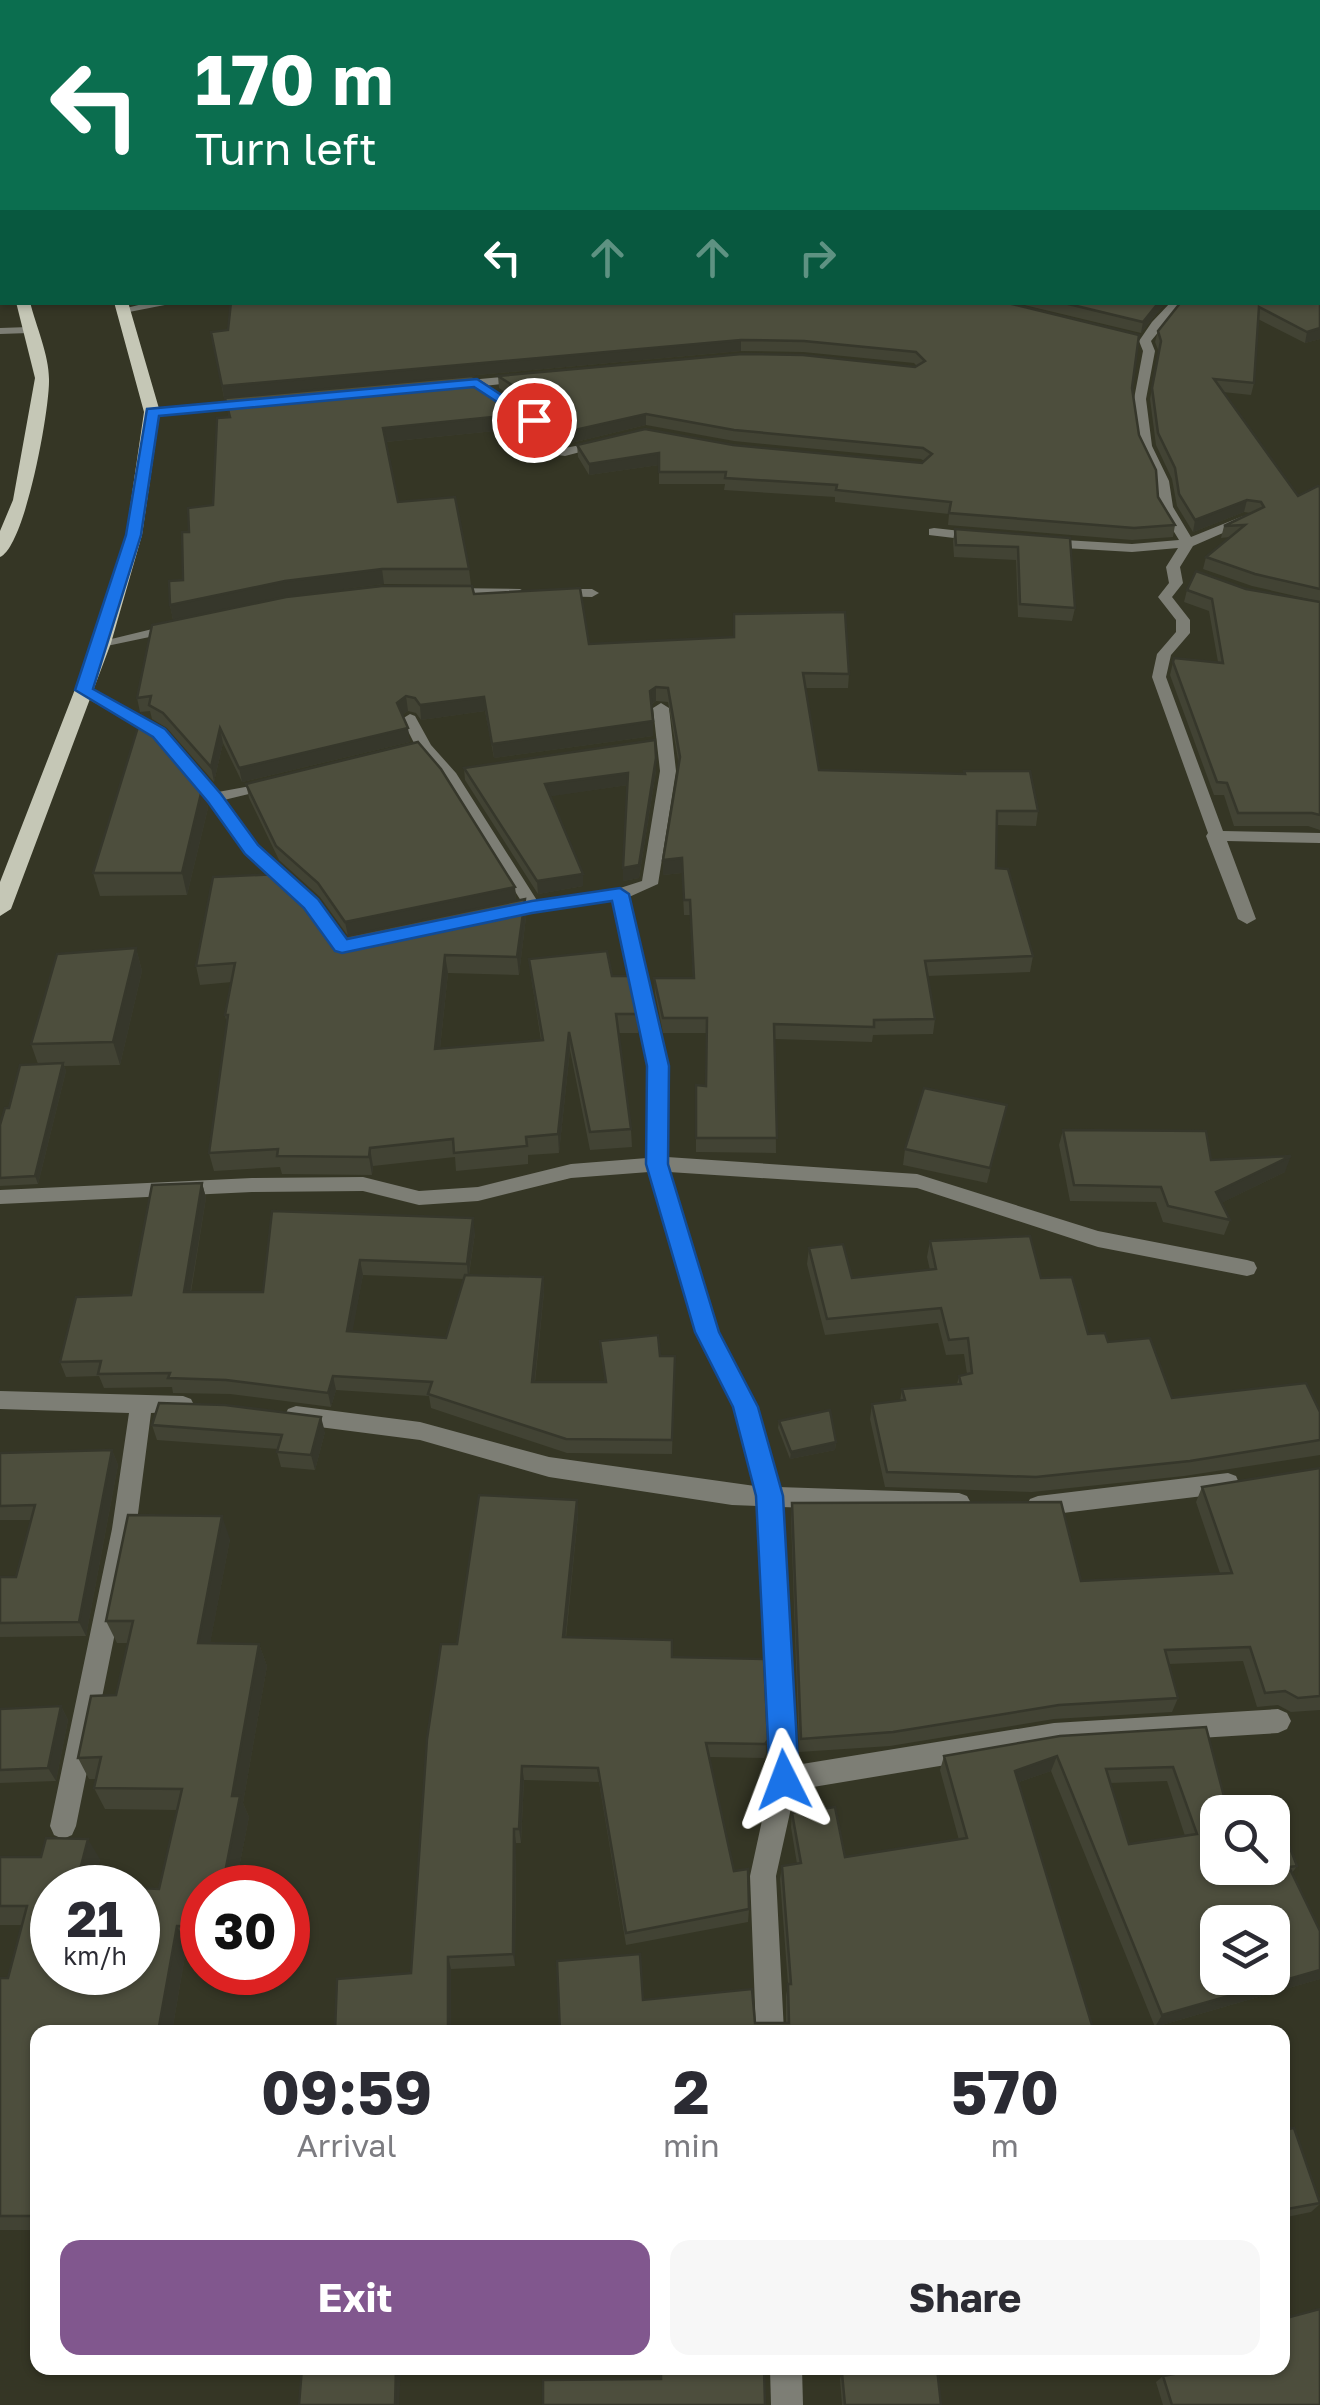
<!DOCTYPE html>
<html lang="en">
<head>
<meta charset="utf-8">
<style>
  body { margin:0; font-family:"Golos Text",sans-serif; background:#f7f7f7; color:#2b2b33; height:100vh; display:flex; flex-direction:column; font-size:38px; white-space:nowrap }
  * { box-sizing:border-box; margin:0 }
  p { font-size:32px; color:#7c7c81 }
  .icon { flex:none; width:55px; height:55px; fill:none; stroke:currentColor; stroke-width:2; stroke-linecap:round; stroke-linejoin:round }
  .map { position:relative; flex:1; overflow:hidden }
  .drawer { position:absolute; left:30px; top:2025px; width:1260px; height:350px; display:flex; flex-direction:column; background:#fff; border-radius:20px; box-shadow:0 2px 8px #0004 }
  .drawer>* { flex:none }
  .guide { position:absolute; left:0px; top:0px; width:1320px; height:305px; box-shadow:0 2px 8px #0004; background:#0b6e4f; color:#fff; overflow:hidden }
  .controls { position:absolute; left:1200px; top:1795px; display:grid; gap:20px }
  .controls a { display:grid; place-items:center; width:90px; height:90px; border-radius:20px; background:#fff; box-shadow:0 2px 8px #0004; font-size:50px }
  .speed { position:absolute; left:30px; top:1865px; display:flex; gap:20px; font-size:50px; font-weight:700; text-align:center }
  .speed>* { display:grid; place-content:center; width:130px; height:130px; border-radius:50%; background:#fff; box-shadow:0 2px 8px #0004; line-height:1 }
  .speed small { font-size:25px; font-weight:400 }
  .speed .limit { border:15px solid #d22; background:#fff; color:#111 }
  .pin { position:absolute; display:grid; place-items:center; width:85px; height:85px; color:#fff; margin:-42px; border:5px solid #fff; border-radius:50%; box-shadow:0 2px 10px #0007 }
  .me { position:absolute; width:110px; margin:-55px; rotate:357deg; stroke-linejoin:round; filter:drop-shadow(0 0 8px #0008) }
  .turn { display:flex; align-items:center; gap:35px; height:210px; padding:0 30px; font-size:45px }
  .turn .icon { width:130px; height:130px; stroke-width:2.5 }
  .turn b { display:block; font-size:70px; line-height:85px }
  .lanes { display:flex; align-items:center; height:95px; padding:0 30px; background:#0003; justify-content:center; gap:50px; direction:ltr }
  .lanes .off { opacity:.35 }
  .eta { display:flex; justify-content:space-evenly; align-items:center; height:170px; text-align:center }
  .eta b { font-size:60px; font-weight:700; line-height:70px }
  .cta { display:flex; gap:20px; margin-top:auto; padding:20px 30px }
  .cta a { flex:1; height:115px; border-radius:20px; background:#81578e; color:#fff; font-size:40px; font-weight:700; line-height:115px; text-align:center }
  .cta a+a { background:#f7f7f7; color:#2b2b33 }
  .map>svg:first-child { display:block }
</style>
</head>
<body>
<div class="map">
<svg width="1320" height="2405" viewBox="0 0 1320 2405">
  <rect width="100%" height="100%" fill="#353625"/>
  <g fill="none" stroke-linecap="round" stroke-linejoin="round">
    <g fill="#7d7e75" fill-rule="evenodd">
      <rect x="0" y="216" width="2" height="6"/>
      <polygon points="151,302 180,302 124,313 118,310"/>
      <polygon points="1171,302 1183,302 1151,341 1155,351 1146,399 1152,446 1169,481 1173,507 1191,537 1243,516 1255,519 1193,546 1180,567 1183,583 1172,597 1190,620 1190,633 1171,655 1166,677 1223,831 1320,833 1320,843 1227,841 1256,919 1247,924 1238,919 1206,836 1208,833 1152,677 1157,654 1176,632 1176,620 1158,597 1169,583 1166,567 1178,548 1132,552 1047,547 1040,543 1047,539 1132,544 1179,540 1159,507 1157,481 1140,446 1134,399 1143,351 1139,341 1152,322"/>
      <polygon points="0,328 29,327 35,330 29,333 0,334"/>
      <polygon points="524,375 530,379 528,381 458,389 452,385 458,381"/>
      <polygon points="495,395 503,395 537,417 540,445 565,448 601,441 607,445 565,456 530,451 527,421 495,401"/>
      <polygon points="250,399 254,400 254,406 152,416 146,412 152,408"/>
      <polygon points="934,528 979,533 986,537 979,541 929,535 929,529"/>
      <polygon points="449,588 520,589 527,593 520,597 444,595 442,592"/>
      <polygon points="554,589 592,589 599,593 592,597 549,596 549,590"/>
      <polygon points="173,624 180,628 178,631 102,647 95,643"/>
      <polygon points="84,687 164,730 218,792 277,781 277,787 224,800 257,846 317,899 346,940 363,939 366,943 363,947 342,953 336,951 305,907 245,854 208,801 154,736 79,694 79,688"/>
      <polygon points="661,703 669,708 676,771 658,884 629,897 667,1066 667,1157 917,1174 1098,1231 1247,1260 1254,1262 1257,1268 1254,1274 1247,1276 1098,1247 917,1188 669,1172 718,1332 756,1407 778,1487 959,1493 967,1496 971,1503 967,1510 959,1513 781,1507 796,1765 1054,1723 1278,1709 1287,1713 1291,1721 1287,1729 1278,1733 1054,1747 795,1790 776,1876 784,2032 756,2032 750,1876 771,1779 758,1506 732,1505 549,1477 420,1440 296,1424 288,1421 285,1415 288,1409 296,1406 420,1422 549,1457 755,1486 734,1407 696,1332 649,1172 571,1178 478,1201 419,1205 363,1191 252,1192 0,1204 0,1190 252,1178 363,1177 419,1191 478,1187 571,1164 647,1158 649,1066 613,900 497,917 494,913 497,909 523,904 442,776 416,747 402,719 410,714 415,716 431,745 456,773 538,902 617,889 642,881 660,771 653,708"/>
      <polygon points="0,1391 183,1396 191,1399 194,1405 191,1411 151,1413 136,1529 76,1826 72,1835 63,1839 54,1835 50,1826 112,1529 129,1413 0,1409"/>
      <polygon points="1228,1473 1236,1476 1239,1483 1236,1490 1228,1493 1038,1516 1030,1513 1026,1506 1030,1499 1038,1496"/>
      <polygon points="770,2368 802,2368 803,2405 771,2405"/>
    </g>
    <g fill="#c5c7b6" fill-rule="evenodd">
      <polygon points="7,0 17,0 18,2 8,2"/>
      <rect x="0" y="109" width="2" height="6"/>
      <polygon points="2,133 2,141 0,142 0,134"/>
      <polygon points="0,196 2,197 2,213 0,212"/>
      <path d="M16,302H30C36,326 49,355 49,379C50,409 25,547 0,557V531L13,500L35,378Z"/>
      <polygon points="114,302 128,302 160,412 142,535 111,643 11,909 0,916 0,882 93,643 126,535 144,412"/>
    </g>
  </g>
  <g fill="#424334" fill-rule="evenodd">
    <polygon points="1320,130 1320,264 1318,264 1320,266 1320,339 1305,343 1258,319 1254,383 1251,395 1223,392 1298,496 1320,487 1320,830 1308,826 1234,826 1224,795 1214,795 1170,675 1174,658 1218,662 1209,611 1184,602 1187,590 1246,589 1317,601 1252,586 1203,569 1206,557 1230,537 1221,538 1224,526 1251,513 1244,512 1193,532 1177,506 1172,479 1156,445 1150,399 1159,352 1155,342 1158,331"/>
    <polygon points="1004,302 1132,388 1139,435 1158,497 1175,525 1173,537 1132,540 948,525 949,514 835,502 835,497 724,490 725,484 659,484 659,465 589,475 578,457 577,445 733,445 922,463 924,461 921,459 734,441 646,425 567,444 542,427 539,414 499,388 498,376 915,367 917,366 914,363 803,352 741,351 224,398 211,332"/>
    <polygon points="1012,302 1166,302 1141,333"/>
    <polygon points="225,398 522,409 524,428 386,442 398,502 469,569 471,585 384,584 287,596 173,620 170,605 183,580 189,532 213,505 229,418"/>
    <polygon points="955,529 1070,538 1075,608 1072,621 1018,617 1016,560 954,557 953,541"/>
    <polygon points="474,594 589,644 849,674 848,688 806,688 819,770 964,774 964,771 1038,811 1036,826 997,825 996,868 1033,956 1030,972 927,976 935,1019 933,1034 873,1035 872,1042 775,1039 776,1153 696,1152 696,1085 706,1086 707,1033 663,1033 655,993 654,978 693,978 690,915 684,915 682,873 663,875 663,860 679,765 668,702 656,701 651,705 653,736 494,758 485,711 421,720 416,713 408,711 402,715 410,742 242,782 223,743 214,782 167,728 152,719 150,711 140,712 137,698"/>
    <polygon points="656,758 656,771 639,878 623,881 628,785 550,796 583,886 538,894 465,780 464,768"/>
    <polygon points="246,784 515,887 516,901 525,899 526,917 519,975 448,973 440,1049 541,1040 531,977 529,959 612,976 638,1014 638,1033 619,1033 631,1129 632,1147 590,1150 570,1050 559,1153 528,1155 528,1164 456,1171 455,1157 373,1166 372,1175 282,1174 280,1167 214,1171 209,1153 227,1024 225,1015 232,982 200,985 196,966 330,935 338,938 348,936 320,897 279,860 249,798"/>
    <polygon points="203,785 208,808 187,895 100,896 93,873"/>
    <polygon points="136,948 142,971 120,1065 64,1066 66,1071 38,1184 0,1186 0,1125 9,1108 38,1064 31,1044"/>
    <polygon points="1007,1105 987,1183 903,1165 905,1149"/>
    <polygon points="1063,1130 1211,1160 1285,1172 1221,1203 1230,1220 1224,1235 1163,1222 1156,1202 1070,1201 1059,1145"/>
    <path d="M202,1183L206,1198L191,1292H263L272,1211L475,1233L469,1275L543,1277L544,1292L535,1382H605L600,1341L660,1356H675L672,1454L567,1453L431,1408L429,1396L336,1390L331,1407L230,1394L173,1393L172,1387L104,1388L99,1376L66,1377L60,1362L131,1295ZM363,1275L464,1279L446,1338L352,1331Z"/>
    <polygon points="930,1241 1041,1278 1088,1334 1108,1342 1172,1398 1320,1412 1320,1455 1184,1476 1032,1492 885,1487 870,1419 872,1404 900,1401 902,1389 957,1384 959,1376 967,1374 964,1354 946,1355 938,1323 825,1335 807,1264 809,1248 852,1278 930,1270 927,1257"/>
    <polygon points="779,1421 836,1442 835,1450 790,1459 778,1428"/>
    <polygon points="152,1425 325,1432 315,1470 281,1467 277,1452 278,1449 157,1440"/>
    <polygon points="112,1450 118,1465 86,1636 0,1637 0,1577 16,1577 31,1520 0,1520 0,1453"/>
    <polygon points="1320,1468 1320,1710 1291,1712 1278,1705 1257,1707 1243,1661 1169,1664 1178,1698 1172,1712 1054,1719 890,1746 799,1752 791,1518 792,1503 1081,1581 1220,1573 1196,1502 1202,1487"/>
    <polygon points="577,1500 578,1515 566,1638 672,1657 764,1659 766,1754 764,1758 709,1757 734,1871 749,1909 748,1922 626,1945 599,1782 524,1780 521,1843 516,1843 515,1966 451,1969 411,1973 457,1644"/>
    <polygon points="230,1539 210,1643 259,1644 267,1666 243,1803 249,1817 235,1888 202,1888 202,1945 187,1944 172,2032 38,2032 38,2230 0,2230 0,1978 8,1978 22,1925 0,1925 0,1857 100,1859 93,1886 159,1889 177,1810 105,1809 94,1788 96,1779 89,1779 78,1758 116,1695 128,1643 117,1643 106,1621"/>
    <polygon points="61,1706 68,1720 56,1781 0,1783 0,1709"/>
    <path d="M1206,1727L1218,1812L1297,1866L1292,1873L1320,1931V1979L1155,2027L1051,1771L1019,1782L1094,2032H560L643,2000L755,2023H786V1996L788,1984L780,1879L782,1866L797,1864L791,1827L792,1813L845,1857L959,1840L940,1770L944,1756ZM1167,1781L1185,1836L1129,1844L1110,1783Z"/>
    <polygon points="1282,2130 1320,2199 1320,2204 1311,2212 1282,2218"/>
    <polygon points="1290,2317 1320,2405 1163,2405 1156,2382 1163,2376 1282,2368"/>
    <polygon points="842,2373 941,2405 842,2405 840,2379"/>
  </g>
  <g fill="#36372b">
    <polygon points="1159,302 1166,302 1141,333 1143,322"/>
    <polygon points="1320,328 1320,339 1305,343 1307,332"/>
    <polygon points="741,340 741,351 224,398 222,386"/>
    <polygon points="523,414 524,428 385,442 383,428"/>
    <polygon points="646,414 646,425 567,444 566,432"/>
    <polygon points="659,453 659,465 589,475 589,464"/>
    <polygon points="1247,500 1244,512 1193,532 1195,520"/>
    <polygon points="382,569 384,584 287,596 173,620 170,605 285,581"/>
    <polygon points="656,687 656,701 650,705 650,691"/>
    <polygon points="406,696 408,711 398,718 397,703"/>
    <polygon points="484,697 485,711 421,720 420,705"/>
    <polygon points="653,721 653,736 494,758 492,744"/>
    <polygon points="220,728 223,743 214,782 211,767"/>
    <polygon points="408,728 410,742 242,782 239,768"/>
    <polygon points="656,758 656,771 639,878 623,881 623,868"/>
    <polygon points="628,773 628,785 546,797 545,784"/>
    <polygon points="203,785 208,808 187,895 182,873"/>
    <polygon points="682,858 682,873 663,875 663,860"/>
    <polygon points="583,874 583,886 538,894 537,881"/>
    <polygon points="515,887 516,901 348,936 345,922"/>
    <polygon points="525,899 526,917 519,975 517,957"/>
    <polygon points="136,948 142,971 120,1065 113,1042"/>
    <polygon points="445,955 448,973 438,1067 435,1049"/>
    <polygon points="569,1032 570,1050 559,1153 558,1134"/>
    <polygon points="63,1063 66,1071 38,1184 35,1176"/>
    <polygon points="370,1148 373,1166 372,1175 369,1157"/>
    <polygon points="1291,1156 1285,1172 1211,1208 1216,1192"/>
    <polygon points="202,1183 206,1198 188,1306 184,1292"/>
    <polygon points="473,1218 475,1233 468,1279 467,1264"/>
    <polygon points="360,1260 363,1275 350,1346 347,1331"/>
    <polygon points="543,1277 544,1292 533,1397 532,1382"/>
    <polygon points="333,1376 336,1390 331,1407 328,1393"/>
    <polygon points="321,1417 325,1432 315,1470 311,1455"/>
    <polygon points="836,1442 835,1450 790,1459 791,1452"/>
    <polygon points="112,1450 118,1465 86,1636 79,1622"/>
    <polygon points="577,1500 578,1515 564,1652 563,1637"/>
    <polygon points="222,1516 230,1539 206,1665 198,1643"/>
    <polygon points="259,1644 267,1666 243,1803 249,1817 235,1888 222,1888 232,1796"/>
    <polygon points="61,1706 68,1720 56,1781 48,1768"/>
    <polygon points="1057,1756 1051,1771 1010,1785 1015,1771"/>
    <polygon points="522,1766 524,1780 521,1843 519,1829"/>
    <polygon points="514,1829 516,1843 515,1966 513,1954"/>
    <polygon points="88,1839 100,1859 93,1888 76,1885"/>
    <polygon points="177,1926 187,1944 172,2032 158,2032"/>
    <polygon points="448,1957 451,1969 451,2032 448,2032"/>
    <polygon points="1320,1970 1320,1979 1155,2027 1162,2015"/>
    <polygon points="396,2368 401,2368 399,2405 395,2405"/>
  </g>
  <g fill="#4d4e3d" stroke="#36372b" stroke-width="2.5" fill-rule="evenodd">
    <polygon points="59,0 1320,0 1320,12 1318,12 1318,2 60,2"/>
    <polygon points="1318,22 1320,22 1320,55 1318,54"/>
    <polygon points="1318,65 1320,67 1320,86 1318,86"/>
    <polygon points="1318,128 1320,130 1320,254 1318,254 1318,266 1320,266 1320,328 1307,332 1259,307 1254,383 1214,379 1298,496 1318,486 1320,487 1320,589 1255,574 1206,557 1245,525 1224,526 1264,507 1261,502 1247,500 1195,520 1179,494 1175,468 1158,433 1152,388 1161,341 1158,331 1181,302 1318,302"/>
    <polygon points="231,302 1004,302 1139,335 1132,388 1139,435 1156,470 1158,497 1175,525 1134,528 949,513 951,502 836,490 837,485 725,478 726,472 659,472 659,453 589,464 577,445 645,429 733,445 922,463 932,454 923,448 734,430 646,414 566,432 541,415 538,402 498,376 742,354 803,355 915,367 925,361 916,352 804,341 741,340 222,386 211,332 228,330"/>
    <polygon points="1060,302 1159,302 1143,322"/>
    <polygon points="472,376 522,409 523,414 383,428 398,502 455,497 469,569 382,569 285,581 170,605 169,581 183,580 182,532 189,532 188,508 213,505 217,418 230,417 225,398"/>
    <polygon points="955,529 1070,538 1075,608 1020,604 1018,547 956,545"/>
    <polygon points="1196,571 1246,589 1320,602 1320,815 1312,813 1238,813 1227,783 1217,782 1173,662 1174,658 1223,663 1212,599 1187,590"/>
    <polygon points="382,586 472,586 474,594 580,588 589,644 734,637 734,614 845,612 849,674 803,673 819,770 965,774 964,771 1030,771 1038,811 997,811 996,868 1008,869 1033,956 925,961 935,1019 874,1020 874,1027 774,1024 777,1138 696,1138 696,1085 706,1086 707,1018 663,1018 654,978 694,978 690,900 684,900 682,858 663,860 680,757 668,688 656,687 650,691 653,721 492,744 484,697 420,705 415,698 406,696 397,703 408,728 239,768 220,728 211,767 163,713 149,705 151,696 137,698 152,625 286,597"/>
    <polygon points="142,714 203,785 182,873 93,873"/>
    <polygon points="655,740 656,758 639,865 623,868 628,773 545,784 583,874 537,881 464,768"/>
    <polygon points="418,742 441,769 515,887 345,922 318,883 276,846 246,784"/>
    <polygon points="279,874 299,891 330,935 338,938 525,899 517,957 445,955 435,1049 543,1040 529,959 607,951 612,976 629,976 638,1014 616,1014 631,1129 590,1132 569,1032 558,1134 526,1137 527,1146 454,1153 453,1139 370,1148 369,1157 277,1156 278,1149 209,1153 228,1015 225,1015 235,963 196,966 213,877"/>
    <polygon points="136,948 113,1042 31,1044 57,954"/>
    <polygon points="63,1063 35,1176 0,1178 0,1125 5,1108 9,1108 20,1065"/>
    <polygon points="924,1088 1007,1105 990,1168 905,1149"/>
    <polygon points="1063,1130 1206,1131 1211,1160 1291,1156 1216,1192 1230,1220 1168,1206 1161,1187 1074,1185"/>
    <polygon points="202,1183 184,1292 263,1292 272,1211 473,1218 467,1264 360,1260 347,1331 446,1338 465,1275 543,1277 532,1382 606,1382 600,1341 658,1335 660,1356 675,1356 672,1440 566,1439 428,1394 432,1382 333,1376 328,1393 226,1380 168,1378 170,1373 98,1374 101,1361 60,1362 76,1297 131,1295 152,1185"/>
    <polygon points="1030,1236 1041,1278 1072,1277 1088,1334 1105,1333 1108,1342 1150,1338 1172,1398 1306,1383 1320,1412 1320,1440 1190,1461 1036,1477 887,1472 872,1404 905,1400 902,1389 961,1384 959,1376 972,1373 968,1338 949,1340 941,1308 827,1319 809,1248 843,1244 852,1278 936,1269 930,1241"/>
    <polygon points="159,1403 225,1405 321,1417 311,1455 277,1452 282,1435 152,1425"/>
    <polygon points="830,1410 836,1442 791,1452 779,1421"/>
    <polygon points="112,1450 79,1622 0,1623 0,1577 16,1577 35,1505 0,1506 0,1453"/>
    <polygon points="1320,1468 1320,1696 1298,1698 1285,1691 1265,1693 1250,1647 1165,1650 1178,1698 1059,1705 893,1732 801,1739 792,1503 1061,1502 1081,1581 1232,1573 1202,1487"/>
    <polygon points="479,1495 577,1500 563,1637 672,1640 672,1657 764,1659 768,1740 765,1744 706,1743 734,1871 748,1869 749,1909 626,1933 598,1768 522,1766 519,1829 514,1829 513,1954 448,1957 448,2032 335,2032 337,1979 411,1973 427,1739 441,1644 457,1644"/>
    <polygon points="128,1515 222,1516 198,1643 259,1644 232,1796 240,1796 222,1888 202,1888 202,1927 177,1926 158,2032 38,2032 38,2216 0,2216 0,1978 8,1978 27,1906 0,1906 0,1857 41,1857 46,1838 88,1839 76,1885 131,1888 52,1888 52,1972 138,1972 138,1888 159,1889 182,1789 94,1788 101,1757 78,1758 91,1696 116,1695 133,1621 106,1621"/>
    <polygon points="61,1706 48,1768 0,1770 0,1709"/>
    <path d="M1206,1727L1228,1812H1218V1868H1272V1812H1247L1275,1809L1297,1866L1289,1867L1320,1931V1970L1162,2015L1057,1756L1015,1771L1094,2032H560L557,1961L640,1954L643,2000L752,1989L755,2023H789L788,1984H791L782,1866L801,1863L792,1813L835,1807L845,1857L967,1838L944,1756L1060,1736ZM1173,1767L1197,1834L1129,1844L1106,1769ZM1218,1922H1272V1978H1218Z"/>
    <polygon points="1294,2128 1320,2203 1282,2210 1282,2130"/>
    <polygon points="1282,2294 1290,2317 1320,2309 1320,2405 1172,2405 1163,2376 1207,2368 1282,2368"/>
    <polygon points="302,2368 396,2368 395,2405 299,2405"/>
    <polygon points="661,2368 764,2368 765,2405 543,2405 543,2380 661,2379"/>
    <polygon points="937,2368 941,2405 845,2405 842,2373"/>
  </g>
  <polygon fill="#1a73e8" stroke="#114b97" stroke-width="2.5" points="477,379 540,420 529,423 474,387 159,416 141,535 93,689 165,729 221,794 258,845 318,899 347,939 532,901 620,888 629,894 669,1066 668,1164 719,1332 758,1407 783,1496 799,1780 795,1789 784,1794 774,1789 770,1780 756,1496 733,1407 695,1332 646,1164 647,1066 612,901 532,913 342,953 335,951 304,908 245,854 208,802 153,737 75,690 126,535 147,409"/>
</svg>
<div class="controls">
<a><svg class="icon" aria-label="search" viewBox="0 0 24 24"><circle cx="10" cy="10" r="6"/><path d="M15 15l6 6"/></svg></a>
<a><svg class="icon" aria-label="layers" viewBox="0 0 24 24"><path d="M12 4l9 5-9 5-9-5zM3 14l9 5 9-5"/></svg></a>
</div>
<div class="speed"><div>21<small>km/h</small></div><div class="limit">30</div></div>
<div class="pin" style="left:534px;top:420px;background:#d93025"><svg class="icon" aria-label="arrive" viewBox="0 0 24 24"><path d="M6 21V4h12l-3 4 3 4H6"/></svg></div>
<svg class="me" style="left:784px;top:1780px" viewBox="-20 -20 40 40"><path d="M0-17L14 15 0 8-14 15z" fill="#1a73e8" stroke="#fff" stroke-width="4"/></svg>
<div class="guide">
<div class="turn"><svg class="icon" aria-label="left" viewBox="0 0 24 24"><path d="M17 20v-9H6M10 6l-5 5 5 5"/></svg><div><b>170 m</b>Turn left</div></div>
<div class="lanes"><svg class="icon" aria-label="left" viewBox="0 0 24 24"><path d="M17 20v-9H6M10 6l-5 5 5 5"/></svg><svg class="icon off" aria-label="ahead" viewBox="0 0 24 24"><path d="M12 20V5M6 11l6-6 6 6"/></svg><svg class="icon off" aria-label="ahead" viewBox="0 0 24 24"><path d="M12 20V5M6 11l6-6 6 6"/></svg><svg class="icon off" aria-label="right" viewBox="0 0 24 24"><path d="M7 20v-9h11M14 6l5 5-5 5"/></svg></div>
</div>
<section class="drawer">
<div class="eta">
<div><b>09:59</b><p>Arrival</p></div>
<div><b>2</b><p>min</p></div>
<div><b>570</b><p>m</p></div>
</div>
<div class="cta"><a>Exit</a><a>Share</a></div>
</section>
</div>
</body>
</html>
